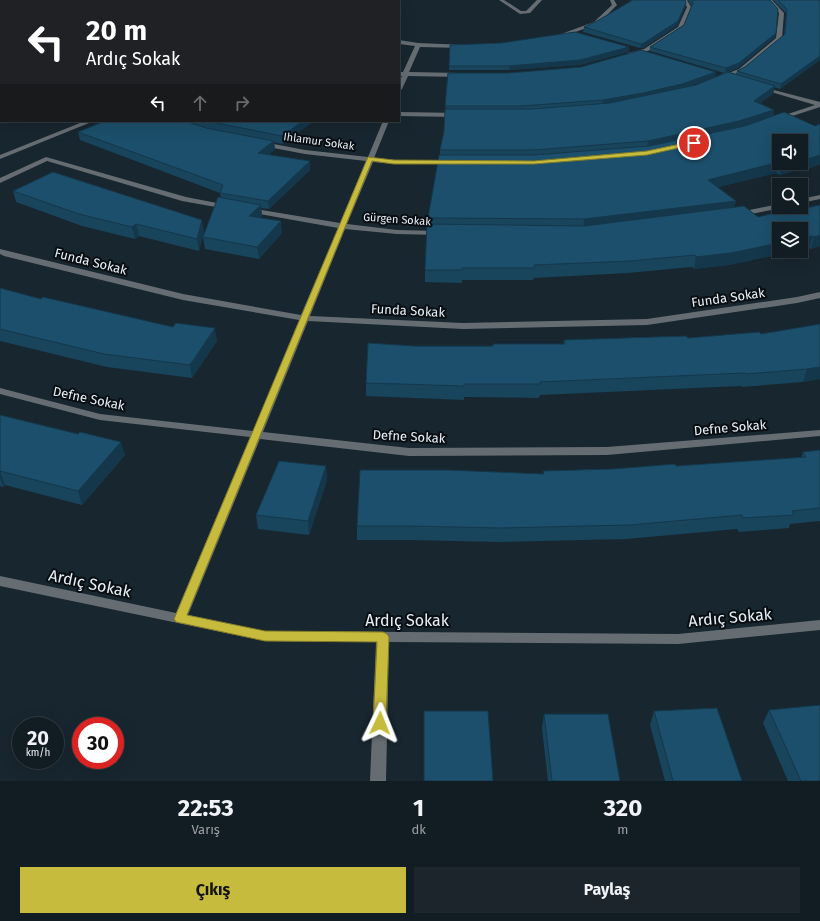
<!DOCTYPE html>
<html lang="tr">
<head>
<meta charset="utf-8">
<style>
  body { margin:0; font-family:"Fira Sans",sans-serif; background:#1b252b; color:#f1f3f6; height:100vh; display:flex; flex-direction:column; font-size:15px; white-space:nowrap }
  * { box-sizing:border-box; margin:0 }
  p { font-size:13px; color:#9ca1a6 }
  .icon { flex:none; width:22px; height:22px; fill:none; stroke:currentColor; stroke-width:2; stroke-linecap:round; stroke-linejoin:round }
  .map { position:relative; height:781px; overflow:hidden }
  .side { display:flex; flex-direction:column; background:#121c23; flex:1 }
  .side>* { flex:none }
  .banner { position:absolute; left:0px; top:0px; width:400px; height:122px; box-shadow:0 4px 16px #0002,0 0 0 1px #313a41; background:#202124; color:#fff; overflow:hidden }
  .tools { position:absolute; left:772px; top:134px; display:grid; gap:8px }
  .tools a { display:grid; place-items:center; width:36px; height:36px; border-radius:0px; background:#121c23; box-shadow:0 4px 16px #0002,0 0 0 1px #313a41; font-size:20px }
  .speed { position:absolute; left:12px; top:717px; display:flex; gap:8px; font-size:20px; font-weight:700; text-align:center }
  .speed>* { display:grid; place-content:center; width:52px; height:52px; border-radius:50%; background:#121c23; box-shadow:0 4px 16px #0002,0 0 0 1px #313a41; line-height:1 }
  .speed small { font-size:10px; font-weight:400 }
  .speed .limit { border:6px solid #d22; background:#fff; color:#111 }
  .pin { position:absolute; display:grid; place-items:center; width:34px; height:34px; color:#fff; margin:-17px; border:2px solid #fff; border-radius:50%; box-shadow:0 1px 4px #0007 }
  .me { position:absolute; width:44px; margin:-22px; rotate:2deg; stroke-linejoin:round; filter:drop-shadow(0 0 3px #0008) }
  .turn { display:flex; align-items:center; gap:14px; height:84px; padding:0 20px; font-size:18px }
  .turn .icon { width:52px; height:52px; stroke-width:2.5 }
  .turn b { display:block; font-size:28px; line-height:34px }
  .lanes { display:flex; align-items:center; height:38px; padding:0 20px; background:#0003; justify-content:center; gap:20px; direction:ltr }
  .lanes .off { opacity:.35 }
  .eta { display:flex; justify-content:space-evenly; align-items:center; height:68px; text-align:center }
  .eta b { font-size:24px; font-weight:700; line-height:28px }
  .action { display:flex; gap:8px; margin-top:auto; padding:8px 20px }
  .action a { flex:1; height:46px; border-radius:0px; background:#c6bb3c; color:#111; font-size:16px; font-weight:700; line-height:46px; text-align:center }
  .action a+a { background:#1b252b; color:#f1f3f6 }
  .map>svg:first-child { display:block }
</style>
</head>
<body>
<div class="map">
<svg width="820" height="781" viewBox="0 0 820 781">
  <rect width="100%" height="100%" fill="#18262f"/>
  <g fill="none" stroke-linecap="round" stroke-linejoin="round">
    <g fill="#666d72" fill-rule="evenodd">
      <polygon points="499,0 504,0 521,11 526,11 537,0 542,0 530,13 520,14"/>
      <polygon points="610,0 614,0 617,5 598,24 558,38 553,37 594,22 612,5"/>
      <polygon points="683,0 687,0 691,7 682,29 648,51 628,55 628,53 644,49 678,27 687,7"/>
      <path d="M767,0H772L784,13L782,39C770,51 735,81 718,79V77L739,69L776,38L779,13Z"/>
      <polygon points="399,40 418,43 465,45 466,46 463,48 420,47 409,72 460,73 463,75 460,77 408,76 402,89 399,91 399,82 402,76 399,76 399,72 403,72 415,46 399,44"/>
      <polygon points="758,86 820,102 820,107 780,120 776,120 776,118 815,105 758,88"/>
      <polygon points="399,112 459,113 462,115 459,117 399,116"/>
      <polygon points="85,121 94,121 0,159 0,155"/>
      <polygon points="383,121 389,121 374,158 394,160 451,160 454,162 451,164 394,164 373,162 347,224 397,230 439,231 443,233 439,235 397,234 345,229 310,316 463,323 647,319 797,297 820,292 820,298 797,303 647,325 463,329 308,321 263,432 409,448 607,447 820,430 820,436 607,455 409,456 260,439 188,615 265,631 678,634 820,620 820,630 678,644 389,642 386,781 370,781 376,642 265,641 0,586 0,576 176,613 250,437 100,420 0,394 0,388 100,414 253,431 299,320 183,300 4,256 0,254 0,249 183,294 301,315 338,228 249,212 245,210 249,208 340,223 366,161 305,154 263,146 260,144 263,142 305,150 368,157"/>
      <polygon points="46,157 186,197 227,205 231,207 227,209 182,201 47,161 0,183 0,178"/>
      <polygon points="820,195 820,199 801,203 801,199"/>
      <polygon points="779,204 779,207 782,208 740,216 736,214 740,212"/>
    </g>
  </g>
  <g fill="#18445c" fill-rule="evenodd">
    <polygon points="630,0 685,0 686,3 685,7 677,26 643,48 640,48 583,32 584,27 597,21 631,1"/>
    <path d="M688,0H770L775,37L738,68L728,72L736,74L737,71L745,67L784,35L786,13L773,0H819L820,1V60L780,89L774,87L773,94L760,103L774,110L773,116L815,126L820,124V164L805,170L804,168L780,175L776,173L718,187L736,201L734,207L758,217L806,208L820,205V246L811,249L809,248L779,251H794L729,265L694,269L692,267L628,273L534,278L533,280H462V283L425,282V270L428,218L440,155V150L444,131L448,73H509L581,67L716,72L715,77L724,73L650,51V47L684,25L692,7ZM710,79L696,85L689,86ZM779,141L801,163H779Z"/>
    <polygon points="629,47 628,52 580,65 509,70 449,70 449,66"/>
    <polygon points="105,121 314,121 282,144 274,142 275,150 268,154 310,170 269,209 261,208 262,216 260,218 282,233 259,259 205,249 203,237 221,198 220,193 80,140 78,132"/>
    <polygon points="13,191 204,232 199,251 139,236 135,239 82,226 16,202"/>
    <polygon points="0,288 41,299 217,341 192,378 107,367 0,341"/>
    <polygon points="820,324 820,379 803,382 742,387 741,386 540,395 539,398 464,397 464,400 366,396 366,383 414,346 493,346 493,344 563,344 564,340 688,338 761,334"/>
    <polygon points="0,415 125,455 82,505 5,485 3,487 0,486"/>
    <polygon points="820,450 820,521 790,524 789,528 739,532 737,529 627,539 499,542 410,540 357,540 357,526 543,474 543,471 613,469 676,466 801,458 803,452"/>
    <polygon points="326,466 327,480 309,535 258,529 256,515"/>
    <polygon points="769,710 820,781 788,781 763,723"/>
    <polygon points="654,711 742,781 665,781 650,725"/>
    <polygon points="544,714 620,781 548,781 542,728"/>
  </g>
  <g fill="#14374b">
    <polygon points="686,3 685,7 677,26 643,48 640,48 641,44"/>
    <polygon points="776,33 775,37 738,68 725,73 726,68"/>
    <polygon points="629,47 628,52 580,65 509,70 509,66"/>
    <polygon points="820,56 820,60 780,89 781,84"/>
    <polygon points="716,72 715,77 681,89 602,105 603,100"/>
    <polygon points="775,86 773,94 752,109 754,101"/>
    <polygon points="774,110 772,118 738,130 647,150 648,141"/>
    <polygon points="303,121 314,121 282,144 282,136"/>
    <polygon points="274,141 275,150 259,161 258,153"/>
    <polygon points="820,155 820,164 805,170 808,159"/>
    <polygon points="807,157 804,168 780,175 783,164 787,163 801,163 801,159"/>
    <polygon points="310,161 310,170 269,209 268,201"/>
    <polygon points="779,162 776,173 706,190 708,180"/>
    <polygon points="736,201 733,212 583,230 584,219"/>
    <polygon points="261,205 262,216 250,227 249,216"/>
    <polygon points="202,220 204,232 199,251 197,239"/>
    <polygon points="281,221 282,233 259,259 257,247"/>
    <polygon points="136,224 139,236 135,239 132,227"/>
    <polygon points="820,235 820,246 811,249 814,237"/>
    <polygon points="813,236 809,248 801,250 801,238"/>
    <polygon points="779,243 779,251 794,251 729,265 694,269 696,257"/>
    <polygon points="215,328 217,341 192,378 190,365"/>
    <polygon points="820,367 820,379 803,382 807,369"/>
    <polygon points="121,442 125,455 82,505 78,491"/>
    <polygon points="326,466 327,480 309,535 308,521"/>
    <polygon points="0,471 5,485 3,487 0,478"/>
  </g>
  <g fill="#1c4f6b" stroke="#14374b">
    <polygon points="633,0 685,0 686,3 678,21 644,43 641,44 584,27 597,21"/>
    <polygon points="691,0 770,0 778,9 776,33 739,63 726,68 650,47 684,25 693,3"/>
    <polygon points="778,0 819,0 820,1 820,56 781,84 737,71 745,67 785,34 787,9"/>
    <polygon points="575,32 629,47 580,60 509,66 449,66 450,45 501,43"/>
    <polygon points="641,50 716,72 682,84 643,93 603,100 521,106 445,106 448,73 509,73 581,67"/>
    <polygon points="728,72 775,86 754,101 774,110 739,121 648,141 534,150 440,150 444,131 445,109 532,109 610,103 696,85"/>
    <polygon points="784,112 815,126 820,124 820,155 808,159 807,157 801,159 801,141 779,141 779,162 708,180 736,201 584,219 428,218 439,155 534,155 649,146 745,126"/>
    <polygon points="105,121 185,121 206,128 274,141 258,153 310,161 268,201 220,193 223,185 78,132"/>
    <polygon points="207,121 303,121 282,136"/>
    <polygon points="53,172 202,220 197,239 136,224 132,227 79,214 13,191"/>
    <polygon points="218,197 261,205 249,216 281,221 257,247 203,237"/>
    <polygon points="820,205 820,235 814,237 813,236 801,238 801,229 779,229 779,243 731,253 696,257 695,255 630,261 534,265 535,268 462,268 462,270 425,270 427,224 585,226 744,206 758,217 803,206 806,208"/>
    <polygon points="0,288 41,299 43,297 173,327 176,323 215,328 190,365 104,354 0,329"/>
    <polygon points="820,324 820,367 807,369 746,374 745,373 540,382 541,384 464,384 464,386 366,383 368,343 414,346 493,346 493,344 565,344 564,340 686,336 688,338 759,332 761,334"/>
    <polygon points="0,415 78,434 80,432 121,442 78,491 0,471"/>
    <polygon points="820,450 820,508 792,511 794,515 743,518 742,515 630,525 500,528 410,526 357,526 360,470 447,470 544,474 543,471 613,469 675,464 676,466 806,457 803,452"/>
    <polygon points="279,461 326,466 308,521 256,515"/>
    <polygon points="820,705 820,781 801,781 769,710"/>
    <polygon points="717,708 742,781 673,781 654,711"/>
    <polygon points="424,711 488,711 493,781 424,781"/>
    <polygon points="544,714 608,714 620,781 552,781"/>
  </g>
  <polygon fill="#c6bb3c" stroke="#817a27" points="694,141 697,143 696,144 647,155 534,164 394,164 372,161 187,615 265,631 383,632 387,634 389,637 386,723 384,728 380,729 375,728 373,723 377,642 265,641 176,622 174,619 368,157 394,160 534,161 647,151"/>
  <g text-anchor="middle" stroke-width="4" stroke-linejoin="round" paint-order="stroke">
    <g font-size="11" fill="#e7f0f6" stroke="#080e12">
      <text transform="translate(319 141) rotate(8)" y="4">Ihlamur Sokak</text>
      <text transform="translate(397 219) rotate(4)" y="4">Gürgen Sokak</text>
    </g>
    <g font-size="13" fill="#e7f0f6" stroke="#080e12">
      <text transform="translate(91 261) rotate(14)" y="5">Funda Sokak</text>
      <text transform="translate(728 297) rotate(-8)" y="5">Funda Sokak</text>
      <text transform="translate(408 310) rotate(3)" y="5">Funda Sokak</text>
      <text transform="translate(89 398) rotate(12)" y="5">Defne Sokak</text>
      <text transform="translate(730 427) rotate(-5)" y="5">Defne Sokak</text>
      <text transform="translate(409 436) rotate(3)" y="5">Defne Sokak</text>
    </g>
    <g font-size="16" fill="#e7f0f6" stroke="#080e12">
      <text transform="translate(90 583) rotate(12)" y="6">Ardıç Sokak</text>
      <text transform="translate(730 617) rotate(-5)" y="6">Ardıç Sokak</text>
      <text x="407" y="626">Ardıç Sokak</text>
    </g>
  </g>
</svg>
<div class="tools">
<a><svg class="icon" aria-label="sound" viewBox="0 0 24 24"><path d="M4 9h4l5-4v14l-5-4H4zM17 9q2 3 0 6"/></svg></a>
<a><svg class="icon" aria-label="search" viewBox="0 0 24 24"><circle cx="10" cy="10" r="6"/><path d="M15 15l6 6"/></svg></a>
<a><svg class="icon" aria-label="layers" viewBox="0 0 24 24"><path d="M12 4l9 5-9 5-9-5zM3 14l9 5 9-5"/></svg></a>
</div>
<div class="speed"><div>20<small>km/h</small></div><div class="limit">30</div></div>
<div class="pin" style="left:694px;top:143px;background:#d93025"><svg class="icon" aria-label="arrive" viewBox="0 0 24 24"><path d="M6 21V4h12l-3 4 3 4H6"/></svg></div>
<svg class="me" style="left:380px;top:723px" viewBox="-20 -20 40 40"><path d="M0-17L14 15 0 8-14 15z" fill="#c6bb3c" stroke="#fff" stroke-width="4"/></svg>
<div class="banner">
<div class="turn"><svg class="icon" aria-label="left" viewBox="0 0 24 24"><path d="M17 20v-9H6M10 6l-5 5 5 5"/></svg><div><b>20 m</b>Ardıç Sokak</div></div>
<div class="lanes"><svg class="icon" aria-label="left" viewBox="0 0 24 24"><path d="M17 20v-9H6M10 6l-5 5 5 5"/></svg><svg class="icon off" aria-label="ahead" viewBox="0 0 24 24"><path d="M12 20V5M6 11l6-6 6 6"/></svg><svg class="icon off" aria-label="right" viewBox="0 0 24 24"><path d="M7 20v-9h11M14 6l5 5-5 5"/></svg></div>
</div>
</div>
<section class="side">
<div class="eta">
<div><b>22:53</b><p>Varış</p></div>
<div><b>1</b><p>dk</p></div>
<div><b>320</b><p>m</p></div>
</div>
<div class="action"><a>Çıkış</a><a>Paylaş</a></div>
</section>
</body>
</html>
